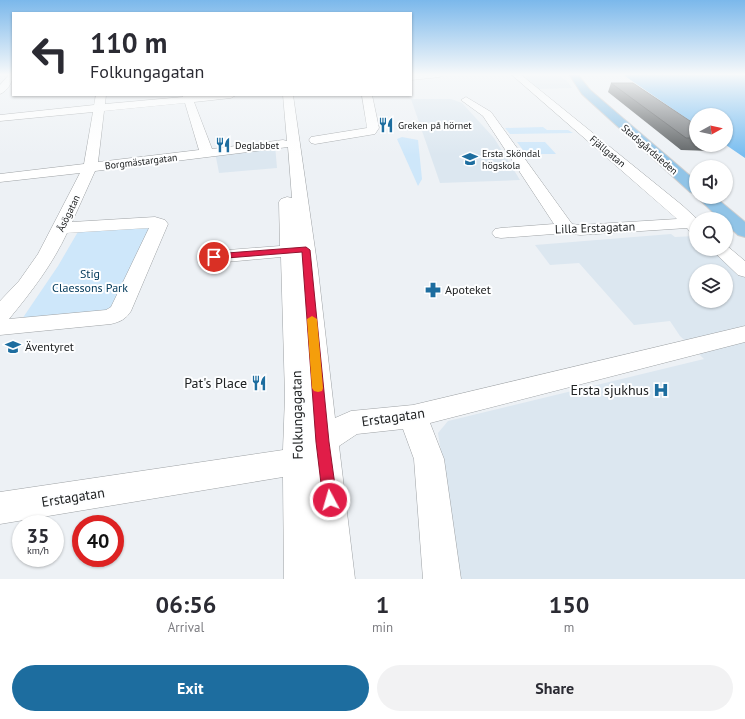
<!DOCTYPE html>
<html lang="en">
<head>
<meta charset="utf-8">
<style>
  body { margin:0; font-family:"PT Sans",sans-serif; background:#f2f2f3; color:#2b2b33; height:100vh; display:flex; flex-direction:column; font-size:15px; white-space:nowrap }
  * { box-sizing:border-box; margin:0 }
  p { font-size:13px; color:#7c7c81 }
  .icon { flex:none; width:22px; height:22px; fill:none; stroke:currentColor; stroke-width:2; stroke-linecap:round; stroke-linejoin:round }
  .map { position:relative; height:579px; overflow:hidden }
  .sheet { display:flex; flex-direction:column; background:#fff; flex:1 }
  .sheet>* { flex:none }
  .guide { position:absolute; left:12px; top:12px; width:400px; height:84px; border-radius:0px; box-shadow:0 1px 3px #0004; background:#fff; color:#2b2b33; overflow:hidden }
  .needle { width:26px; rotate:82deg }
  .buttons { position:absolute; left:689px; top:108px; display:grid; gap:8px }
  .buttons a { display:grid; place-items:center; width:44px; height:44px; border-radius:50%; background:#fff; box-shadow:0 1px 3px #0004; font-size:20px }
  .speed { position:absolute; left:12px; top:515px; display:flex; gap:8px; font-size:20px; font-weight:700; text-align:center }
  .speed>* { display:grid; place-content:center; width:52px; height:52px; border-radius:50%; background:#fff; box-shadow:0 1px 3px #0004; line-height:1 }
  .speed small { font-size:10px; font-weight:400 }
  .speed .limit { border:6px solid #d22; background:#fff; color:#111 }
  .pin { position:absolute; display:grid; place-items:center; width:34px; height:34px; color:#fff; margin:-17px; border:2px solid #fff; border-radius:50%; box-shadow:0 1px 4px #0007 }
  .me { position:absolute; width:44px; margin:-22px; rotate:354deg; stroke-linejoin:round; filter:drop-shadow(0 0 3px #0008) }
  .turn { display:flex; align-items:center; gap:14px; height:84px; padding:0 12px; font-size:18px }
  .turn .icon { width:52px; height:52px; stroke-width:2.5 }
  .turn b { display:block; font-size:28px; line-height:34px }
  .eta { display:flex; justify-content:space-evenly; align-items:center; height:68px; text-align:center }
  .eta b { font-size:24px; font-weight:800; line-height:28px }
  .primary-button { display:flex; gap:8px; margin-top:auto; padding:8px 12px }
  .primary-button a { flex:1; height:46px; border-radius:24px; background:#1d6d9f; color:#fff; font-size:16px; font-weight:800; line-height:46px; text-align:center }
  .primary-button a+a { background:#f2f2f3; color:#2b2b33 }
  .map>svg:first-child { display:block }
</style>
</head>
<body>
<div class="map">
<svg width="745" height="579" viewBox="0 0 745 579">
  <rect width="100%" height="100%" fill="#edf1f5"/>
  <g fill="#dce7f0" fill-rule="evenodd">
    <polygon points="516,74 556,74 567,81 572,88 535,89"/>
    <polygon points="411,99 451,99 462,103 494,138 520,180 440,183"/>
    <polygon points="275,145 277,168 219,173 215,152"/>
    <path d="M671,234L675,237L696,236V249H726L745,263V579H461L438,433L448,421L704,359L680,336L670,321L634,325L579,263L550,265L535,245ZM696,271H726V301H696Z"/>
  </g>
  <g fill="#cee7fa">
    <polygon points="543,127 547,130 568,130 573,133 510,134 505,128"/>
    <polygon points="402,137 418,140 422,179 418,186 397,139"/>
    <polygon points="517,142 545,142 556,154 526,154"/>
    <polygon points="152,228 115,309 20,322 58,266 79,230"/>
  </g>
  <polygon fill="#78bdf0" points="622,74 745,74 745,158 726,145 726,115 696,115 696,125"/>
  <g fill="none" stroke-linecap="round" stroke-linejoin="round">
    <defs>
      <g id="minor">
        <path d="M10,74H13C13,81 8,91 0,94V85Z"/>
        <polygon points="411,74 444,74 440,77 411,80"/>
        <polygon points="511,74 520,74 683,206 697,219 696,233 690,232 687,228 580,235 566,233 501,238 495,237 492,233 495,229 501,228 554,224 483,116 461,100 466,97 491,112 572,224 580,225 677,219"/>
        <path d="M96,95H106L105,104L183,97L182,95H236L231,98L194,102L212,149L283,140L287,141L283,95H293L318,270L335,418L351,411L413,405L745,326V342L430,423L444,459L461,579H423L414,459L403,429L357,434L339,446L355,579H284L283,477L0,524V492L283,450L285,396L281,257L215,263L208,261L205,257L208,253L215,251L280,246L279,202L281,199L287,197L292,198L288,147L95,171L72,222L155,217L165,220L168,224L131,311C126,319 120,322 111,324L0,335V301L19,281L38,254L80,173L0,182V174L84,164L93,112L0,121V115L94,105ZM185,103L199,150L98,162L104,111ZM149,228L111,307L106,310L9,319C32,291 52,265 67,233Z"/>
        <polygon points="362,95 372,95 379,128 375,134 315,144 311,143 309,140 311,137 367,128"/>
        <polygon points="726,245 745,261 745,277 738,275 711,249 726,249"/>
      </g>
      <g id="major">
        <polygon points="569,74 577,74 590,90 696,181 696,194 690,192 582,94"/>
        <polygon points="697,197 715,197 745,222 745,237 738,235 726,224 726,219 720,219"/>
      </g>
    </defs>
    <use href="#minor" stroke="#9ea2a5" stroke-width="1"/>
    <use href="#major" stroke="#cececf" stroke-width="2"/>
    <use href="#minor" fill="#fff" fill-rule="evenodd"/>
    <use href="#major" fill="#91c4e7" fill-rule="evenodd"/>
  </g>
  <polygon fill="#616567" points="611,83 696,125 696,145 713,145 711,151 681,150 608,92"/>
  <polygon fill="#717578" stroke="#4f5254" points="611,83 633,83 696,125 696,138 686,138"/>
  <linearGradient id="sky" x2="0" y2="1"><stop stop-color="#7bb8eb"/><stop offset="0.48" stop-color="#f7f9fa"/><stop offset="1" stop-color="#f7f9fa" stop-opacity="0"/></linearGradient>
  <rect width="745" height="155" fill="url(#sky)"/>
  <polygon fill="#e11d48" stroke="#92132f" points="306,247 310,250 329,442 337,500 335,505 330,507 325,505 323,500 316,442 302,252 214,259 210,257 214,254"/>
  <polygon fill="#f59e0b" points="312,316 317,319 323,388 322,391 318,392 314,391 312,388 307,319"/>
  <defs>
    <symbol id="restaurant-bare" viewBox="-9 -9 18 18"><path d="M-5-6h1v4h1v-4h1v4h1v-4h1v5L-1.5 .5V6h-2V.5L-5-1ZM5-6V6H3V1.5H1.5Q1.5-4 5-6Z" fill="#1d6d9f" stroke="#fdfeff" stroke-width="2.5" paint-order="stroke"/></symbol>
    <symbol id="university-bare" viewBox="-9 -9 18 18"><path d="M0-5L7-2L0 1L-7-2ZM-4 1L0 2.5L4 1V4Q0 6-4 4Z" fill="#1d6d9f" stroke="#fdfeff" stroke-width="2.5" paint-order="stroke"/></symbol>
    <symbol id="pharmacy-bare" viewBox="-9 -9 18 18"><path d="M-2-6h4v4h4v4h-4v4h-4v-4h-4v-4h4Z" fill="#1d6d9f" stroke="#fdfeff" stroke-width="2.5" paint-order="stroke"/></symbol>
    <symbol id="school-bare" viewBox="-9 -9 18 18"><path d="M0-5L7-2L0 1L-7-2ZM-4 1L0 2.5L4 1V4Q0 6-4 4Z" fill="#1d6d9f" stroke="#fdfeff" stroke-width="2.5" paint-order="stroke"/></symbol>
    <symbol id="hospital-bare" viewBox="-9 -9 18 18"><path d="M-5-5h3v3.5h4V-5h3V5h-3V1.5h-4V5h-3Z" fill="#1d6d9f" stroke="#fdfeff" stroke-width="2.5" paint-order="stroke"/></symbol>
  </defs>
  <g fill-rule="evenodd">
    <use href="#restaurant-bare" x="375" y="114" width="22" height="22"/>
    <use href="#restaurant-bare" x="212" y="134" width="22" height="22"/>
    <use href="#university-bare" x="459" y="148" width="22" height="22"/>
    <use href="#pharmacy-bare" x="422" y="279" width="22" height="22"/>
    <use href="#school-bare" x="2" y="336" width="22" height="22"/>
    <use href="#restaurant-bare" x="248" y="372" width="22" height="22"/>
    <use href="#hospital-bare" x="650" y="379" width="22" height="22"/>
  </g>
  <g text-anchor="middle" stroke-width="4" stroke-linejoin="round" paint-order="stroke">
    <g font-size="10" fill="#202223" stroke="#fdfeff" text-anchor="start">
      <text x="398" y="129">Greken på hörnet</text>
      <text x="235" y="149">Deglabbet</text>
      <text x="482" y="157">Ersta Sköndal<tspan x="482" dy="12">högskola</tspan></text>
    </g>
    <g font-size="10" fill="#202223" stroke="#fdfeff">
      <text transform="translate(650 149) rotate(41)" y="4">Stadsgårdsleden</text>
      <text transform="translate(608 151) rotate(40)" y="4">Fjällgatan</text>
      <text transform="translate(141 161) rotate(-7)" y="4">Borgmästargatan</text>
      <text transform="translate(68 213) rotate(-64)" y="4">Åsögatan</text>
    </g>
    <g font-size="12" fill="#202223" stroke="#fdfeff">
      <text transform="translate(595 228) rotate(-2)" y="4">Lilla Erstagatan</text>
    </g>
    <g font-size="12" fill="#003859" stroke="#fdfeff">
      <text x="90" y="278">Stig<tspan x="90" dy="14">Claessons Park</tspan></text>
    </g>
    <g font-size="12" fill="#202223" stroke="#fdfeff" text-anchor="start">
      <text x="445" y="294">Apoteket</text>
      <text x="25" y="351">Äventyret</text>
    </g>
    <g font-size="14" fill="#202223" stroke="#fdfeff" text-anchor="end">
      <text x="247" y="388">Pat's Place</text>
      <text x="649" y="395">Ersta sjukhus</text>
    </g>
    <g font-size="14" fill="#202223" stroke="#fdfeff">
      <text transform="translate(297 415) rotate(-91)" y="5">Folkungagatan</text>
      <text transform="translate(393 417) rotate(-8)" y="5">Erstagatan</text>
      <text transform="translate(73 497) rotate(-9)" y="5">Erstagatan</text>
    </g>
  </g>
</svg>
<div class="buttons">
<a><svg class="needle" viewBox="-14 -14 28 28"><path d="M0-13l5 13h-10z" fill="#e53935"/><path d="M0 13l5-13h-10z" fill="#7c7c81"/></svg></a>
<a><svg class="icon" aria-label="sound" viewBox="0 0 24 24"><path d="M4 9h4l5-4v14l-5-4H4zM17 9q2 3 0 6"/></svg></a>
<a><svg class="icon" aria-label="search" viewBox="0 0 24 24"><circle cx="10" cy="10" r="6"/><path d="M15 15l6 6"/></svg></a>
<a><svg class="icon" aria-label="layers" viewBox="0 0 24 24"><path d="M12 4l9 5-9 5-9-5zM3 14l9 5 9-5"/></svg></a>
</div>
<div class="speed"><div>35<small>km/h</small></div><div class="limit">40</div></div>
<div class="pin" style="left:214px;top:257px;background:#d93025"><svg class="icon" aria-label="arrive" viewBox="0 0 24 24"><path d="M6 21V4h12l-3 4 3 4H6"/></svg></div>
<svg class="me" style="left:330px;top:500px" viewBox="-20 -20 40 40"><circle r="17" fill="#e11d48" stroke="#fff" stroke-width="3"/><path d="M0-11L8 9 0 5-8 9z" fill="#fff"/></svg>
<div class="guide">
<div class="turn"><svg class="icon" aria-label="left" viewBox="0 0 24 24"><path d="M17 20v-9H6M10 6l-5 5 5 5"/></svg><div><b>110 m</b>Folkungagatan</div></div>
</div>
</div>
<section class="sheet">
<div class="eta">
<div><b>06:56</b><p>Arrival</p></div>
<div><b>1</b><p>min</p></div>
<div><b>150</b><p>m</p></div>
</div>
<div class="primary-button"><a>Exit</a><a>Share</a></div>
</section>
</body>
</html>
